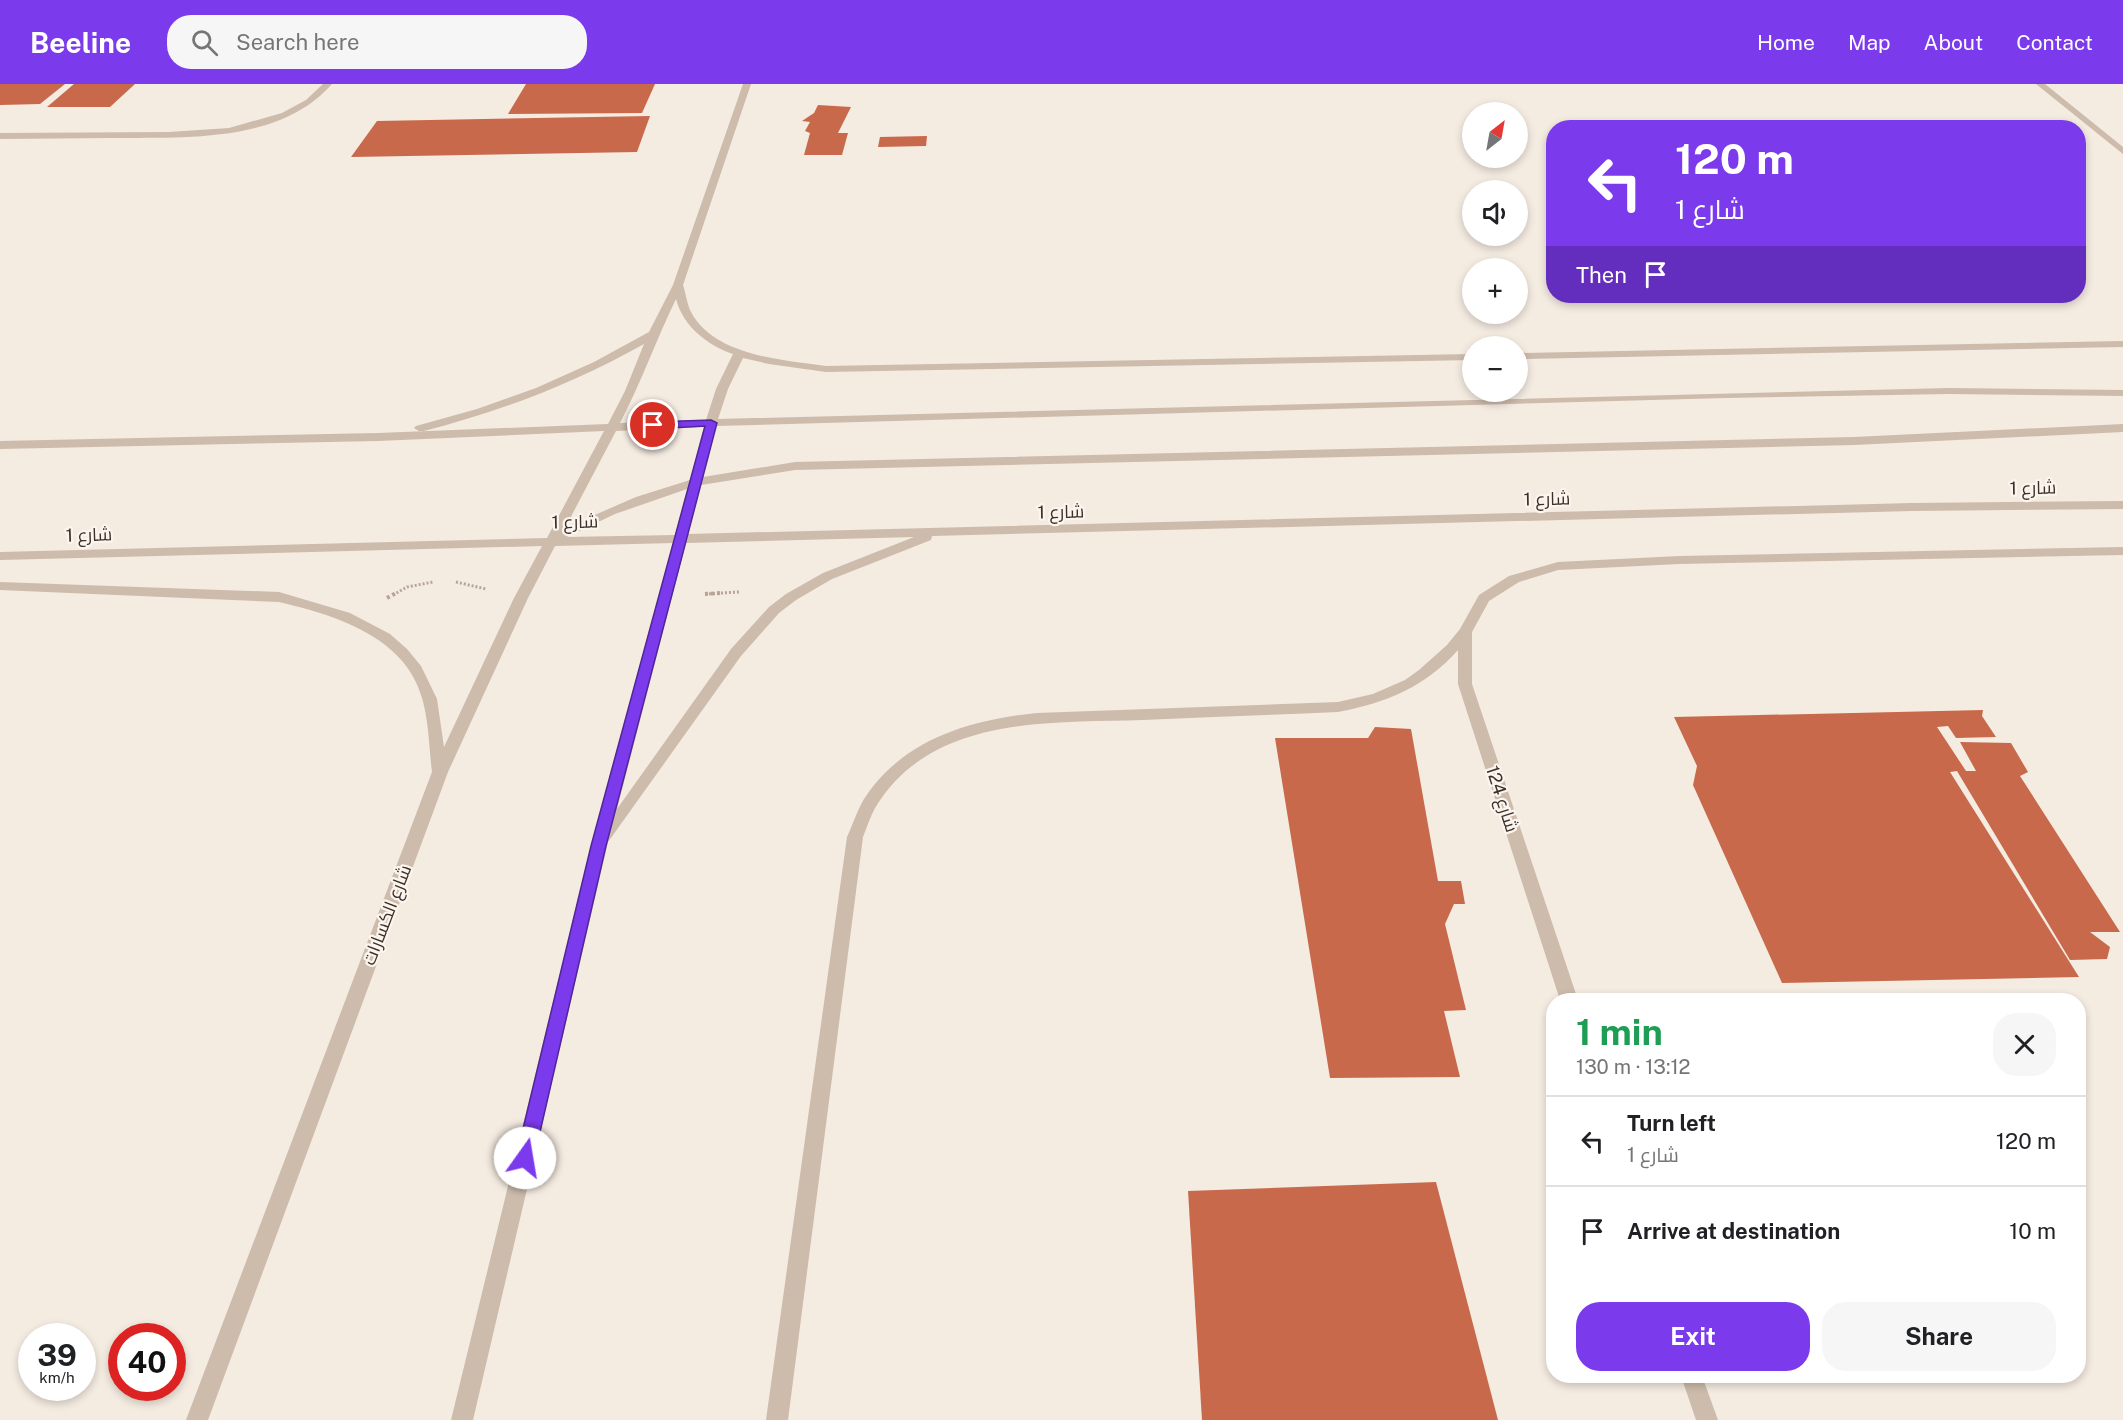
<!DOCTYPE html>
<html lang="en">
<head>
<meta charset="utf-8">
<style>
  body { margin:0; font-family:"Public Sans",Cairo,sans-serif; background:#f6f6f6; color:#202124; height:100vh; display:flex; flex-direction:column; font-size:22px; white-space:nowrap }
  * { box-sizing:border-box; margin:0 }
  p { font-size:20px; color:#757577 }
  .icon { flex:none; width:33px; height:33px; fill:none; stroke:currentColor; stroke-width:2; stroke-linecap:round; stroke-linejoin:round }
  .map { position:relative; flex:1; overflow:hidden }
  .details { position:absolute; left:1546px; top:909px; width:540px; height:390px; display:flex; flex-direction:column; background:#fff; border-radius:24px; box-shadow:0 3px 9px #0003 }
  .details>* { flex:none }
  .guide { position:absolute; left:1546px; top:36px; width:540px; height:183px; border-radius:24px; box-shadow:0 3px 9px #0003; background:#7c3aed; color:#fff; overflow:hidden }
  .needle { width:39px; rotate:31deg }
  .buttons { position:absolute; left:1462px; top:18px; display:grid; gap:12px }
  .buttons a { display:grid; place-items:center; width:66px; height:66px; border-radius:50%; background:#fff; box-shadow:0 3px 9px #0003; font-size:30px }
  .speed { position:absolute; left:18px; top:1239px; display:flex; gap:12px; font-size:30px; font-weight:700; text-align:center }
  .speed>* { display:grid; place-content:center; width:78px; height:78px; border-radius:50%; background:#fff; box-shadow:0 3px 9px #0003; line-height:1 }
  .speed small { font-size:15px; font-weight:400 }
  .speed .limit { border:9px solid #d22; background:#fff; color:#111 }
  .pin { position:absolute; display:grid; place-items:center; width:51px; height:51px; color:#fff; margin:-26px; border:3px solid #fff; border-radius:50%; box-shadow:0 2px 6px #0007 }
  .me { position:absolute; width:66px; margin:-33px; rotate:13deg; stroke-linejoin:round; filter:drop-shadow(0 0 4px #0008) }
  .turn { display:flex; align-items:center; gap:21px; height:126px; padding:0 30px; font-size:27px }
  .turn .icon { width:78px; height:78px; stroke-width:2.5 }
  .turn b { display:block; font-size:42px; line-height:51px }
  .then { display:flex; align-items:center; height:57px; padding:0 30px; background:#0003; gap:12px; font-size:22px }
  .round { display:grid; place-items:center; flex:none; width:63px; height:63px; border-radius:24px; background:#f6f6f6 }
  .headline { display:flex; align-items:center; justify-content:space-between; height:102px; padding:0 30px }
  h1 { font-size:36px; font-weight:700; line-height:45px; color:#1e9e55 }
  .button { display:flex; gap:12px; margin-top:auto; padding:12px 30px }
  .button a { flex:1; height:69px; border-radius:24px; background:#7c3aed; color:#fff; font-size:24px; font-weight:700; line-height:69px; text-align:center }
  .button a+a { background:#f6f6f6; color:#202124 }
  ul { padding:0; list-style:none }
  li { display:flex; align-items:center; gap:18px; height:90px; padding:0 30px; border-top:2px solid #e0e0e0 }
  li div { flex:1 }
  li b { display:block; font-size:22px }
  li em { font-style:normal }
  header { display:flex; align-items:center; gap:36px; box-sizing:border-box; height:84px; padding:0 30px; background:#7c3aed; color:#fff }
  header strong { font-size:28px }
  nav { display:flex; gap:33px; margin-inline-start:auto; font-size:21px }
  .search { width:420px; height:54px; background:#f6f6f6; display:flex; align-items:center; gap:15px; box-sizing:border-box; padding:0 21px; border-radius:24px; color:#757577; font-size:22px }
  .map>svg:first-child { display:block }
</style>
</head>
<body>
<header>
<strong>Beeline</strong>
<div class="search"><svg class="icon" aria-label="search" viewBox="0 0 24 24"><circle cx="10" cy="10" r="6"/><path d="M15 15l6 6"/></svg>Search here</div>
<nav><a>Home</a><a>Map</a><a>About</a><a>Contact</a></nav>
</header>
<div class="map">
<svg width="2123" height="1336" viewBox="0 0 2123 1336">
  <rect width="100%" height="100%" fill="#f4ebe1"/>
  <g fill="#c8694b">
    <polygon points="0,0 65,0 40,20 0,21"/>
    <polygon points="74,0 135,0 110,23 47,23"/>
    <polygon points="526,0 655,0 642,29 508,30"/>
    <polygon points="818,21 851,23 838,49 848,49 842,71 804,71 810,49 805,47 810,38 802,37 814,29"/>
    <polygon points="650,32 637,68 351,73 377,37"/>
    <polygon points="927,52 926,62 878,63 880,53"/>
    <polygon points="1983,626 1982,632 1996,653 1956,654 1948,642 1937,643 1966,687 1976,687 1960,658 2011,659 2028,688 2020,692 2120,848 2090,848 2110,863 2107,875 2070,876 1957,687 1950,688 2079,893 1782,899 1693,701 1697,682 1674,633"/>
    <polygon points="1375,643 1411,645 1438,797 1461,797 1465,820 1454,820 1445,840 1466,926 1444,927 1460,993 1330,994 1275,654 1368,654"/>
    <polygon points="1436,1098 1498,1336 1202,1336 1188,1107"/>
  </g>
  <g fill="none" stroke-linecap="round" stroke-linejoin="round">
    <g stroke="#b9a596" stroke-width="3" stroke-dasharray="2 2" stroke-linecap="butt">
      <polyline points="456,498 486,505"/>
      <polyline points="705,510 739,508"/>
      <polyline points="393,511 407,503 433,498"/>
    </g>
    <g stroke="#b9a596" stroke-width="4" stroke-dasharray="3 3" stroke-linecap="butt">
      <polyline points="705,510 721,509"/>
      <polyline points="387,514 396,509"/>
    </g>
    <g fill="#cdbbac" fill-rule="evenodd">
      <path d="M323,0H332C279,60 184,53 111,54C74,54 37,55 0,55V49L169,48L229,44L282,29L306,16Z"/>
      <path d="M743,0H751L683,201C686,210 687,220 691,228C714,272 783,276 826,282L1473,270V276L826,288L769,280L743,274L728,305L718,335L1949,304L2123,306V312L1949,310L1725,314L716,342L703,393L795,378L1854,353L2123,340V348L1854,361L795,386L701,401L688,450L1912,419L2123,417V425L1912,427L932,452L931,456L832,495L796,516L779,529L741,572L608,758L473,1336H451L591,762L673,459L555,462L528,514L448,688L208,1336H186L432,688C429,664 429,638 422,614C405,552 334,531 279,518L0,506V498L279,508L350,529L390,550L407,565L421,582L437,615L444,663L514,514L542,462L0,476V468L547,454L604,347L378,357L0,365V357L378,349L608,340L625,307L644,260C573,300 499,328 420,348L414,344L416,342L477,325L536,304L594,278L649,248L673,201ZM676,215C683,242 707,261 733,270L716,305L706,336L620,339C641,299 656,256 676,215ZM704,343L690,396L636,413L565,444L616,347ZM687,405L675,451L567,453L615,430ZM914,453L823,489L786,510L769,523L731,565L617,725L686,459Z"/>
      <polygon points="2036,0 2045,0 2123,63 2123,70"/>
      <polygon points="2123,257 2123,263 1518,275 1518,269"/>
      <path d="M2123,463V471L1679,480L1558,486L1519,498L1489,517L1472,548V600L1578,916H1560L1458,600V566C1425,603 1386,619 1338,628C1273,631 1208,633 1143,636C1049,639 931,631 875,724C870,733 867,743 863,753L788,1336H766L847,753C853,740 857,727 864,715C903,655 970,636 1037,629L1338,618L1373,610L1405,596L1419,586L1447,561L1460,545L1479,511L1509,492L1558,478L1679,472Z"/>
      <polygon points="1681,1292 1702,1292 1718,1336 1696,1336"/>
    </g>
  </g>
  <polygon fill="#7c3aed" stroke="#51269a" stroke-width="1.5" points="711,336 717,339 606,762 534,1074 531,1080 525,1082 519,1080 516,1074 591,762 705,342 653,345 648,341 653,338"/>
  <g text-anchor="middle" stroke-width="4.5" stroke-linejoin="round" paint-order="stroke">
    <g font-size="18" fill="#3b302b" stroke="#fbf5ee">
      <text transform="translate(2033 404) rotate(-1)" y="6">شارع 1</text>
      <text transform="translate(1547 415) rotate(-1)" y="6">شارع 1</text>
      <text transform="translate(1061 428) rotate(-1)" y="6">شارع 1</text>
      <text transform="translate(575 438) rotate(-1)" y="6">شارع 1</text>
      <text transform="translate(89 451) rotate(-2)" y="6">شارع 1</text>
      <text transform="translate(1502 715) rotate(72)" y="6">شارع 124</text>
      <text transform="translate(387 831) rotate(-69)" y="6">شارع الكسارات</text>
    </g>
  </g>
</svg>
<div class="buttons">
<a><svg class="needle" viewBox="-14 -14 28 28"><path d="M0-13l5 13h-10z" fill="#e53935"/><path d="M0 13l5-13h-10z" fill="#757577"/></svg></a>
<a><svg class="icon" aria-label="sound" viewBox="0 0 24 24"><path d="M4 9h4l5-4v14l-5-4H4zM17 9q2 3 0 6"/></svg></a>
<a>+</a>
<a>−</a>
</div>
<div class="speed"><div>39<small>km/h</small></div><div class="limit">40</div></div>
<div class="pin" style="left:653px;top:341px;background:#d93025"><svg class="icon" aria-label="arrive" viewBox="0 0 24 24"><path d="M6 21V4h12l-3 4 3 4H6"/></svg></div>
<svg class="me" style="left:525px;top:1074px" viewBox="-20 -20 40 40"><circle r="19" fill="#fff"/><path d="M0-13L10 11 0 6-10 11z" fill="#7c3aed"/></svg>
<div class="guide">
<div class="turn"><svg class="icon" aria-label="left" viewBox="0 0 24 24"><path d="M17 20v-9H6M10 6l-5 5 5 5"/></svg><div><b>120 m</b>شارع 1</div></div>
<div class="then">Then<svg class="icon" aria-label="arrive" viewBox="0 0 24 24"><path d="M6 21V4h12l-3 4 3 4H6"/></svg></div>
</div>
<section class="details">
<div class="headline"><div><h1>1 min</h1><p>130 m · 13:12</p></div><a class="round"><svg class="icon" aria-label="close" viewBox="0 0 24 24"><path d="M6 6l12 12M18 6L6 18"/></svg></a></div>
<ul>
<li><svg class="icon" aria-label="left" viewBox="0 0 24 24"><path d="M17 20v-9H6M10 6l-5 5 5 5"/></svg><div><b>Turn left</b><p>شارع 1</p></div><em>120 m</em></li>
<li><svg class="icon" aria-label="arrive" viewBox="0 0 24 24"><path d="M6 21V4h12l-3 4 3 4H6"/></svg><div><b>Arrive at destination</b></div><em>10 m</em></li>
</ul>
<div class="button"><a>Exit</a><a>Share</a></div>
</section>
</div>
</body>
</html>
